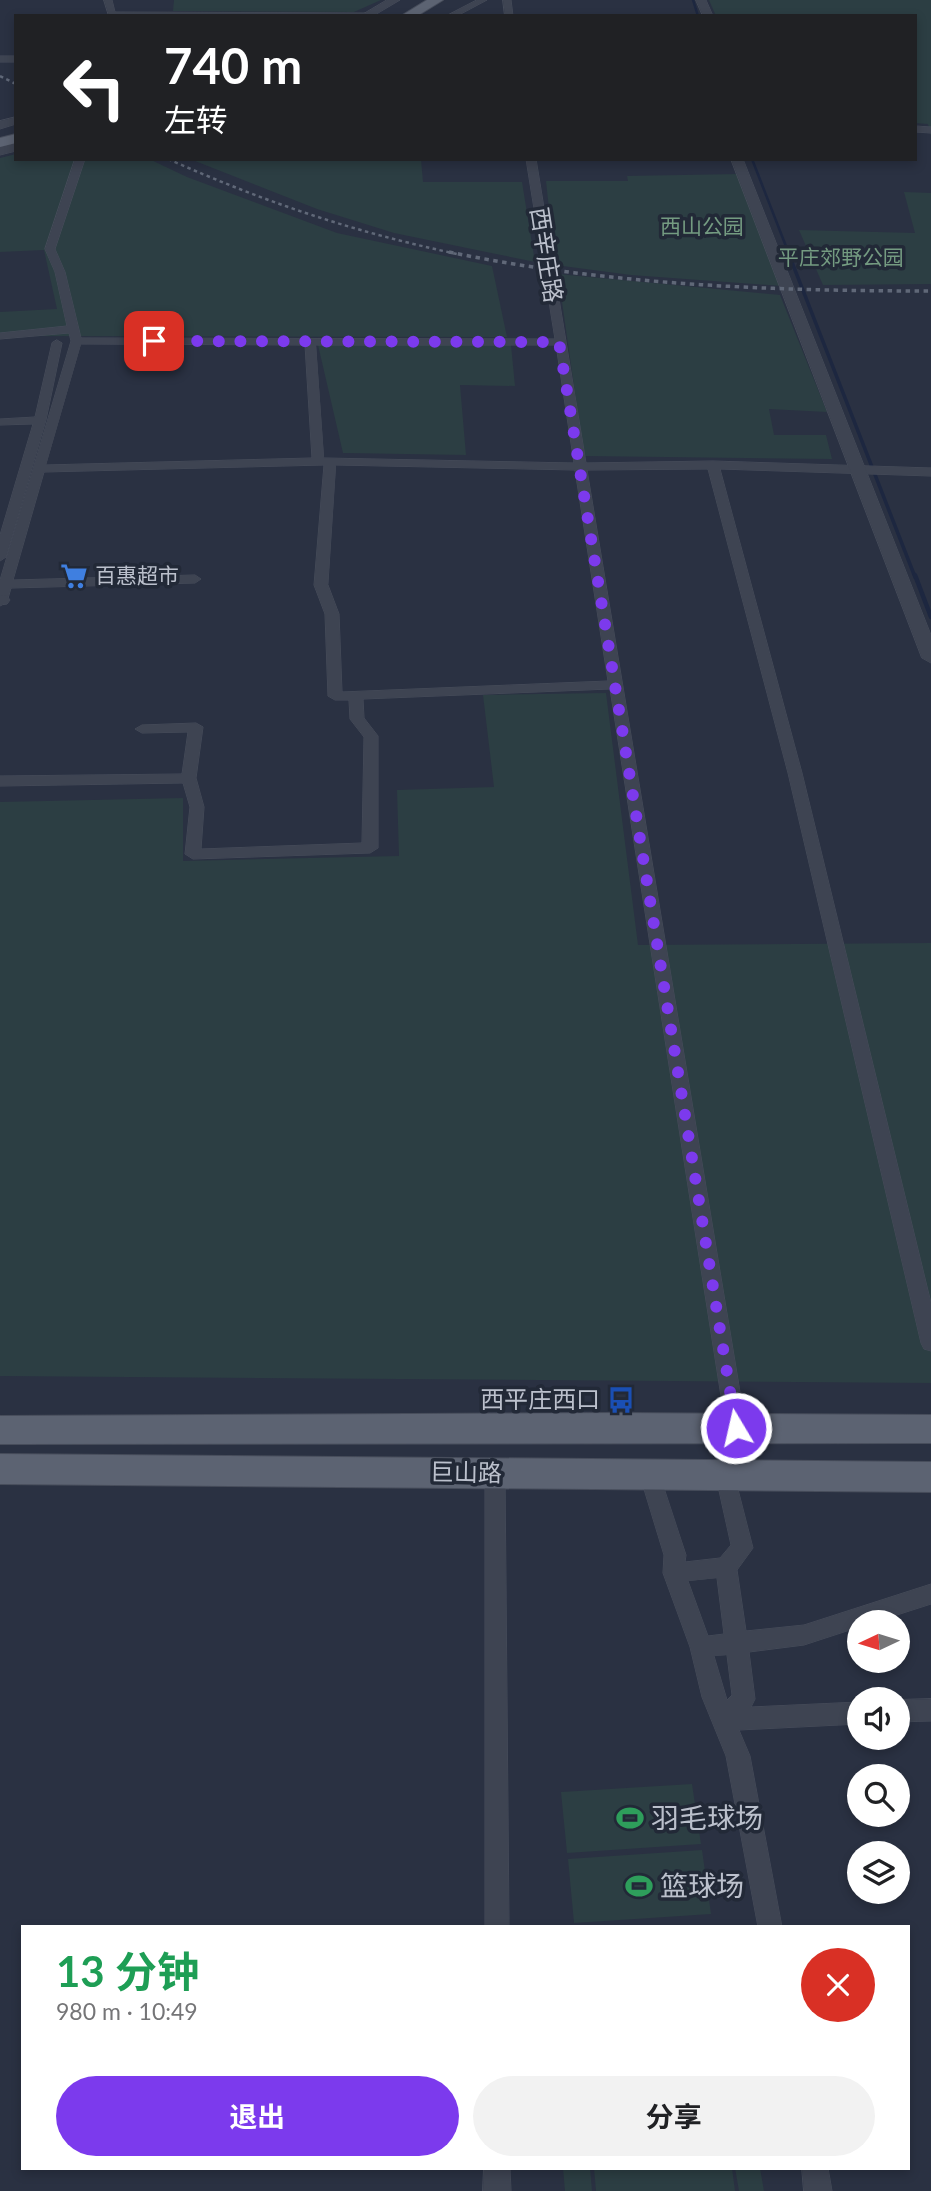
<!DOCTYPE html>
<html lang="zh">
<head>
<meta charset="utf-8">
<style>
  body { margin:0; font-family:Lato,"Noto Sans SC",sans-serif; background:#f2f2f2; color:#202124; height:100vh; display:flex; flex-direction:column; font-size:26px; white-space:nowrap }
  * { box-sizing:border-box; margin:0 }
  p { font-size:23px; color:#757577 }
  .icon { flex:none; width:38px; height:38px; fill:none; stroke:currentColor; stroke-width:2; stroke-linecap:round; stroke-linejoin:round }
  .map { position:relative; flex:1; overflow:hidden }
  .sheet { position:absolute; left:21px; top:1925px; width:889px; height:245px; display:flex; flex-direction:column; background:#fff; border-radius:0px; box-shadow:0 4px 10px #0003 }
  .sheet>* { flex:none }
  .banner { position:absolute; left:14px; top:14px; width:903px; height:147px; border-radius:0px; box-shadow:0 4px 10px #0003; background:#202124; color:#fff; overflow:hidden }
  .needle { width:46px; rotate:266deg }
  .tools { position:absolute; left:847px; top:1610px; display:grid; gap:14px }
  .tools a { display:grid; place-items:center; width:63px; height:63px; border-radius:50%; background:#fff; box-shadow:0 4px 10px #0003; font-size:35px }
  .pin { position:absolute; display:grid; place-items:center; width:60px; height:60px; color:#fff; margin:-30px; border-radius:14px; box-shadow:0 4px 10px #0006 }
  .me { position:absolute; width:77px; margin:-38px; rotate:351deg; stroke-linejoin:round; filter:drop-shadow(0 0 5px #0008) }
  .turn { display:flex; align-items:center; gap:24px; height:147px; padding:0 35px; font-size:32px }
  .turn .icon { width:91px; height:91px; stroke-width:2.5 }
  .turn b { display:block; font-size:49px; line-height:60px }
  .round { display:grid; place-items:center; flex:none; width:74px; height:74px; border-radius:37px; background:#f2f2f2 }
  .head { display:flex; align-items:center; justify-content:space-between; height:119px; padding:0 35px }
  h1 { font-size:42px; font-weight:700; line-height:52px; color:#1e9e55 }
  .cta { display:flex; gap:14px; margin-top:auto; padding:14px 35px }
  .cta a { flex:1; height:80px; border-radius:42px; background:#7c3aed; color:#fff; font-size:28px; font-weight:700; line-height:80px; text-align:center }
  .cta a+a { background:#f2f2f2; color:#202124 }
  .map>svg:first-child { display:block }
</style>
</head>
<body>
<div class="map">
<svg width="931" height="2191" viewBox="0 0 931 2191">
  <rect width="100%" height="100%" fill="#2a3142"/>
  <g fill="#2c3e43">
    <polygon points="174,0 381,0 354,12 173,11"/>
    <polygon points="709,0 931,0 931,136 928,124 915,123 915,16 716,16"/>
    <polygon points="16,154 16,159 149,159 187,177 337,233 492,266 507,337 0,336 0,312 57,309 44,250 0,252 0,158"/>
    <polygon points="190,159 421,159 423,182 522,182 535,262 394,233 317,209"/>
    <polygon points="737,174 782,286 631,275 555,265 546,181 628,181 627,176"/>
    <polygon points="904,192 931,193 931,284 823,285 799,230 915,233"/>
    <polygon points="558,274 780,295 827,412 769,409 774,435 826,435 832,459 584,456"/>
    <polygon points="318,345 511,345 515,386 460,385 466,455 343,453"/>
    <polygon points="606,693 638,945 931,943 931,1383 0,1376 0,802 183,798 183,861 399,856 397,790 494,787 483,695"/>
    <polygon points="692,1784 701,1844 567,1853 561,1792"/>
    <polygon points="702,1850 711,1914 574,1923 568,1859"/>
    <polygon points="563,2168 590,2168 592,2191 565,2191"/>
    <polygon points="594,2168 732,2168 735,2191 596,2191"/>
    <polygon points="735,2168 760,2168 764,2191 739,2191"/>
  </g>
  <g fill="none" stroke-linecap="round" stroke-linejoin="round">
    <g stroke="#1d2740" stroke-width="2.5">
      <polyline points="693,0 698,16"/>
      <polyline points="752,159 789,254"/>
    </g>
    <polyline stroke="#1d2740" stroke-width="3.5" points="788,252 915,577"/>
    <polyline stroke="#1d2740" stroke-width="4.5" points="915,575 931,617"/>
    <defs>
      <g id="minor">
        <polygon points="104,0 112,0 115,12 366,13 370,15 109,16"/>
        <polygon points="477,0 487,0 457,16 446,16"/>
        <polygon points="503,0 511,0 513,16 505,16"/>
        <rect x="0" y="56" width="16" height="6"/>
        <polygon points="915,126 931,127 931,133 915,132"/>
        <path d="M75,159H85L55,249L65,272L81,338L555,339L526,159H536L586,463L713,461L931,468V476L720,469L802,773L931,1303V1351L924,1349L921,1343L788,773L708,469L587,470L746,1428L743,1434L736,1437L729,1434L726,1428L610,689L363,699L364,718L378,736V848L370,853L193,859L185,854L190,807L183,783L0,786V776L182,774L188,732L142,733L135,729L142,725L196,723L203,727L196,778L204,807L201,849L362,843L364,737L350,719L349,700H335L328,696L325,614L314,585L324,465L44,472L13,580L195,575L201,579L195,583L11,588L7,602L0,606V580L71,341L69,333L0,339V333L67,326L55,272L45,249ZM81,344L305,345L312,458L46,465ZM316,345H556L574,463L324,458ZM336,465L575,470L608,681L342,692L339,614L328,585Z"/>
        <polygon points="57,340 62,343 46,420 6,557 0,561 0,535 33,424 0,425 0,419 35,417 52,343"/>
        <polygon points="495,1464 502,1467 505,1473 509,1927 485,1927 485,1473 488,1467"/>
        <path d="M650,1467L657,1469L660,1476L686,1555L685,1562L720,1558L731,1545L716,1477L719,1470L726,1468L733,1470L753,1548L737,1570L746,1631L804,1625L931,1584V1604L875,1622H859V1627L804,1645L749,1652L755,1699L751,1707L859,1702V1724L739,1730L750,1756L782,1927H758L726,1756L702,1697L690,1647L663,1573L664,1555L640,1476L643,1469ZM717,1578L724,1634L708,1636L688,1581ZM727,1655L732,1695L727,1700L714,1656Z"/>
        <polygon points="931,1699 931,1721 898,1722 898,1700"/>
        <polygon points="484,2168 510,2168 511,2191 483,2191"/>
        <polygon points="802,2168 828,2168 832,2191 804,2191"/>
      </g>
      <g id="tertiary">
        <polygon points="387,0 400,0 373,16 360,16"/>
        <polygon points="696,0 706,0 713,16 703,16"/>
        <polygon points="16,117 16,124 0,129 0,121"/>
        <polygon points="16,143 16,151 0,155 0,147"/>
        <polygon points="731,159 743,159 931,635 931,663 922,658"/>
        <polygon points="0,595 7,596 10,600 7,604 0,605"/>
      </g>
      <g id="primary">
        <polygon points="427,0 443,0 417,16 401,16"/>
        <polygon points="16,134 16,143 0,147 0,138"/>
        <polygon points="619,1413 931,1415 931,1443 0,1444 0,1416"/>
        <polygon points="0,1454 931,1462 931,1492 0,1484"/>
      </g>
    </defs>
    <use href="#minor" stroke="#474d5b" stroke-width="1"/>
    <use href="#tertiary" stroke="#474d5b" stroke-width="1"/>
    <use href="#primary" stroke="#474d5b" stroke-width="2"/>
    <use href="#minor" fill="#3e4452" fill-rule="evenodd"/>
    <use href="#tertiary" fill="#3e4452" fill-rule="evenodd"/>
    <use href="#primary" fill="#5c6372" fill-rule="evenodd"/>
    <g stroke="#606878" stroke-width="2.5" stroke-dasharray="3.5 3.5" stroke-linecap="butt">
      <polyline points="0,76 16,84"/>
      <path d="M168,159C267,203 351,231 457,254"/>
    </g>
    <path stroke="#606878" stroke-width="3.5" stroke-dasharray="4.5 4.5" stroke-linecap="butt" d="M449,252C608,285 770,291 931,291"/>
  </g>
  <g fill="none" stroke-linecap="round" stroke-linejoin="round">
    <polyline stroke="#7c3aed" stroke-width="12" stroke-dasharray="0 21.6" points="154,341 559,342 736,1428"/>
  </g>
  <defs>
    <symbol id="supermarket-bare" viewBox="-9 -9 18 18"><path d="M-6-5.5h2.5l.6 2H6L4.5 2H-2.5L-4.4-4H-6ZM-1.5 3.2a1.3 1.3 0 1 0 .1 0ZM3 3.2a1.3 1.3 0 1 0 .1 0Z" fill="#3f7fe0" stroke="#222937" stroke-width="2.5" paint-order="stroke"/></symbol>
    <symbol id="bus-bare" viewBox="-9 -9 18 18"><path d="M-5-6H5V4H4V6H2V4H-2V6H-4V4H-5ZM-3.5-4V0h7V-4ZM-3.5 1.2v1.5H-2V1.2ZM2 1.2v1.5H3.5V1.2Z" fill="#1a4fb4" stroke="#222937" stroke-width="2.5" paint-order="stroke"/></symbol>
    <symbol id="stadium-bare" viewBox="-9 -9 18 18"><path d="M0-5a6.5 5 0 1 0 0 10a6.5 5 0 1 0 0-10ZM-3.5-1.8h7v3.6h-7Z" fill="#2e9e5b" stroke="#222937" stroke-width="2.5" paint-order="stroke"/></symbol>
  </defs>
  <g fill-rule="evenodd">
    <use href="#supermarket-bare" x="55" y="557" width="38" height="38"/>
    <use href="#bus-bare" x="602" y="1381" width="38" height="38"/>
    <use href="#stadium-bare" x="611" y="1799" width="38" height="38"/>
    <use href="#stadium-bare" x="620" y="1867" width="38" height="38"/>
  </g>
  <g text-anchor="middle" stroke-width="7" stroke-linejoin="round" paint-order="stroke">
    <g font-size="21" fill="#749b81" stroke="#222937">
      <text x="702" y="234">西山公园</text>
      <text x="841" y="265">平庄郊野公园</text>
    </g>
    <g font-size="21" fill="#bbc0cc" stroke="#222937" text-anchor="start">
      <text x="95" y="583">百惠超市</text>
    </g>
    <g font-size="24" fill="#bbc0cc" stroke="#222937">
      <text transform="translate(546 255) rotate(81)" y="8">西辛庄路</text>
      <text transform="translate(466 1473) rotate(1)" y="8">巨山路</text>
    </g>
    <g font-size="24" fill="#bbc0cc" stroke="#222937" text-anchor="end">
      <text x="600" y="1408">西平庄西口</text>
    </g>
    <g font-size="28" fill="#bbc0cc" stroke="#222937" text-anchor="start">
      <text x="651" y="1828">羽毛球场</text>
      <text x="660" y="1896">篮球场</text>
    </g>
  </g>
</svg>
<div class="tools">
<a><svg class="needle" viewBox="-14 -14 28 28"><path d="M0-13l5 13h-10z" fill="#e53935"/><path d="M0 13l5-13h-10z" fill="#757577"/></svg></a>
<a><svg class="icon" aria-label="sound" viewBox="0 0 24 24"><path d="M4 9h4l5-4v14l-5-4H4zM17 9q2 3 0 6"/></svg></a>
<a><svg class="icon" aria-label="search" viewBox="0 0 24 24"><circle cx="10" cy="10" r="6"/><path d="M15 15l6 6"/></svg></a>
<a><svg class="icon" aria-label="layers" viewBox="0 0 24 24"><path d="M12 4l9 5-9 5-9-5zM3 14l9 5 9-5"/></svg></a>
</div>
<div class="pin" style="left:154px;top:341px;background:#d93025"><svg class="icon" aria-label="arrive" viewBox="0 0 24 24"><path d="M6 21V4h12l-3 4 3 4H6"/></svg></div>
<svg class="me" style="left:736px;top:1428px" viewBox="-20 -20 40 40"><circle r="17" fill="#7c3aed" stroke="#fff" stroke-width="3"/><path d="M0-11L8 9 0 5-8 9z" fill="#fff"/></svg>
<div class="banner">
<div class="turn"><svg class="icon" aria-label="left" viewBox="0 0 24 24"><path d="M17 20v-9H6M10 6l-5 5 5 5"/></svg><div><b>740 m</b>左转</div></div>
</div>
<section class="sheet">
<div class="head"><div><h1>13 分钟</h1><p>980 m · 10:49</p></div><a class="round" style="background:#d93025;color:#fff"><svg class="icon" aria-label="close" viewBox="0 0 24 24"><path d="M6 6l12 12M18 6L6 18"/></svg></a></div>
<div class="cta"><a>退出</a><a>分享</a></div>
</section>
</div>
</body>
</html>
